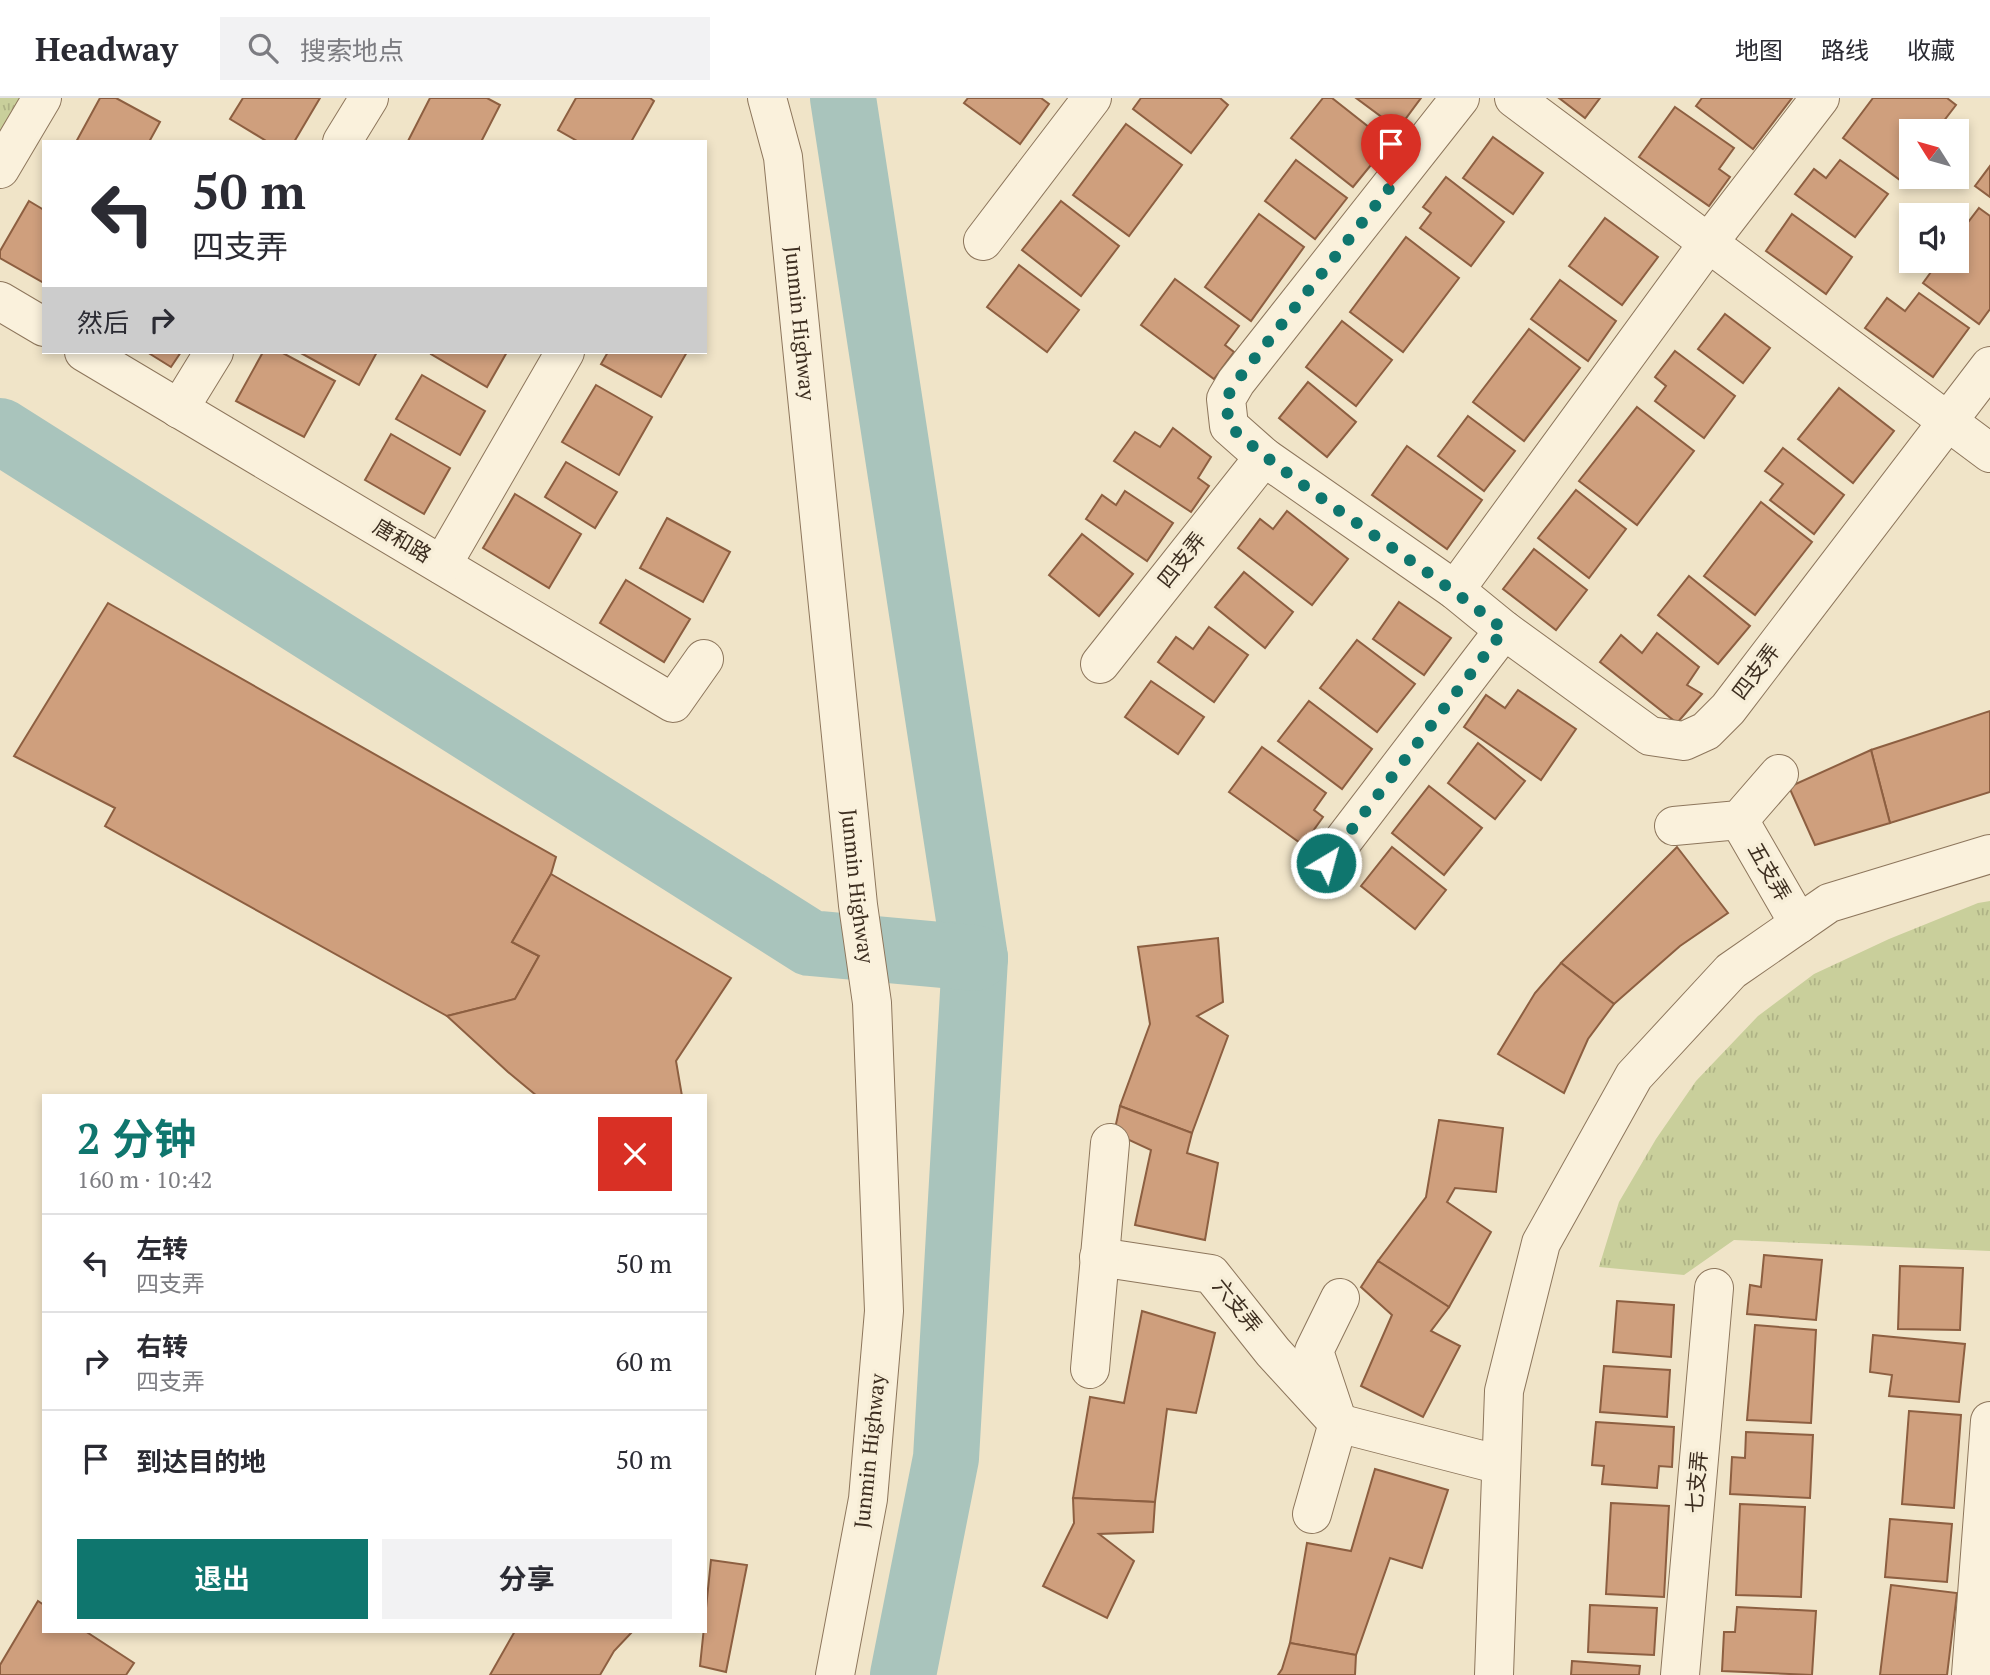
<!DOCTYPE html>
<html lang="zh">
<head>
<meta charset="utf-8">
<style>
  body { margin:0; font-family:"PT Serif","Noto Sans SC",serif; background:#f2f2f3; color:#2b2b33; height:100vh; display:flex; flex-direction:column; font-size:26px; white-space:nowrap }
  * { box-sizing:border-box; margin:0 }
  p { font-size:23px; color:#7c7c81 }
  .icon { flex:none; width:38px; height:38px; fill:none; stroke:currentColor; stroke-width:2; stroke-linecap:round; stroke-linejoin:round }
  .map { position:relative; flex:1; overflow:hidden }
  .details { position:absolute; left:42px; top:996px; width:665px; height:539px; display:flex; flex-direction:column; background:#fff; border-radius:0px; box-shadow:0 4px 10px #0003 }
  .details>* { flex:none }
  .guide { position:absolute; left:42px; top:42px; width:665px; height:214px; border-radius:0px; box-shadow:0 4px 10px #0003; background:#fff; color:#2b2b33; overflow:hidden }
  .needle { width:46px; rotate:307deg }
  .buttons { position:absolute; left:1899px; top:21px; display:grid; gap:14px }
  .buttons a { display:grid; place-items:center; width:70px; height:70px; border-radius:0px; background:#fff; box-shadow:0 4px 10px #0003; font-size:35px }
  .pin { position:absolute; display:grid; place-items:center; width:60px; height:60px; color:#fff; margin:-72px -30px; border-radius:50% 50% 50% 0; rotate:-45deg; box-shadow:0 0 7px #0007 }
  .pin .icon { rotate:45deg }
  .me { position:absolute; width:77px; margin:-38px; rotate:37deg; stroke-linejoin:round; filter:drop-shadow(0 0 5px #0008) }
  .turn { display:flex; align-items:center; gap:24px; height:147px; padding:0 35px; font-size:32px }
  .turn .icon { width:91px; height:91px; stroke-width:2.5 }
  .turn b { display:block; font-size:49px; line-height:60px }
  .then { display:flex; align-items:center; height:66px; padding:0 35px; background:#0003; gap:14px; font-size:26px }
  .round { display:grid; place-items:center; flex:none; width:74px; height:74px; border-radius:0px; background:#f2f2f3 }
  .headline { display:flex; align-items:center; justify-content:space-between; height:119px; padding:0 35px }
  h1 { font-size:42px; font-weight:700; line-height:52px; color:#0f766e }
  .primary-button { display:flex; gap:14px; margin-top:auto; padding:14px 35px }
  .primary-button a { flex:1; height:80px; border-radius:0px; background:#0f766e; color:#fff; font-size:28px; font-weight:700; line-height:80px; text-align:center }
  .primary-button a+a { background:#f2f2f3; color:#2b2b33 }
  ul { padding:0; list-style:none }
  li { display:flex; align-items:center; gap:21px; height:98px; padding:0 35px; border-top:2px solid #e1e1e2 }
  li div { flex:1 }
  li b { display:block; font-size:26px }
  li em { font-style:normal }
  header { display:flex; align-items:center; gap:42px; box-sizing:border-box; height:98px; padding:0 35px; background:#fff; border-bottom:2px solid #e1e1e2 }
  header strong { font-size:33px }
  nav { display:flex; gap:38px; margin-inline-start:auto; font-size:24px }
  .search { width:490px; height:63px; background:#f2f2f3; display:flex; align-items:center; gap:18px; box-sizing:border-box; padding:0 24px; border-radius:0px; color:#7c7c81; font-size:26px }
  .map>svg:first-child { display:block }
</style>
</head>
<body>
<header>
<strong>Headway</strong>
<div class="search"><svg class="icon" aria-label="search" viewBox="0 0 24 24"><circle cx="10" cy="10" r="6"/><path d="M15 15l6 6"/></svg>搜索地点</div>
<nav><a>地图</a><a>路线</a><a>收藏</a></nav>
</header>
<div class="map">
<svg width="1990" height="1577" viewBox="0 0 1990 1577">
  <defs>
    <pattern id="park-tufts" width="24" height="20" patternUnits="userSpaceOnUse" patternTransform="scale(1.75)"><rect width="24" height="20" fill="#c9cf9b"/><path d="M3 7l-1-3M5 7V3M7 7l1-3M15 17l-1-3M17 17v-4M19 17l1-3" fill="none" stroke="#aeb285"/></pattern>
  </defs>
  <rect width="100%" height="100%" fill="#f0e4c8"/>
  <g fill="url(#park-tufts)">
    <polygon points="0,0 22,0 0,37"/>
    <polygon points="1990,803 1990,1153 1734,1142 1684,1177 1599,1169 1619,1104 1656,1041 1696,983 1758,918 1814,876 1889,841 1978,805"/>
  </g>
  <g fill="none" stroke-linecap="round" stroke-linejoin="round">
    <g stroke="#a9c4bc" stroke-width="66">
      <polyline points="843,0 975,860 946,1360 903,1577"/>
      <polyline points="0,333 810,845 975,860"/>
    </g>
  </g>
  <g fill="#cf9f7d" stroke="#8d5f41" stroke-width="2">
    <polygon points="100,0 116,0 160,24 149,44 76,44"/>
    <polygon points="243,0 320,0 294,44 268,44 230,21"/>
    <polygon points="430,0 487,0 500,7 481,44 410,44 408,43"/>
    <polygon points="576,0 650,0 654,3 631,44 579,44 558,32"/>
    <polygon points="968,0 1041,0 1049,6 1020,46 964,5"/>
    <polygon points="1141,0 1220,0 1228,7 1191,55 1133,11"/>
    <polygon points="1323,0 1332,0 1389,45 1353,89 1291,40"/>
    <polygon points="1356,0 1421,0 1398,31"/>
    <polygon points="1559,0 1600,0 1585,20"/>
    <polygon points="1702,0 1792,0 1753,51 1696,8"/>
    <polygon points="1873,0 1947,0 1956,7 1936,33 1911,33 1911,68 1900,82 1843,40"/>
    <polygon points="1675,9 1734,50 1719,71 1730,79 1709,108 1639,59"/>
    <polygon points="1126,26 1182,67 1129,138 1073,97"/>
    <polygon points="1493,39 1543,75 1513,116 1463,80"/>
    <polygon points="1296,62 1347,100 1315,141 1265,103"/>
    <polygon points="1840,62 1888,96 1855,139 1795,96 1814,71 1826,80"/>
    <polygon points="1990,68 1990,99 1975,88"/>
    <polygon points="1446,79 1504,124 1471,168 1420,130 1431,115 1423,109"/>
    <polygon points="29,103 44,112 44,185 0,160 0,153"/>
    <polygon points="1061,103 1119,148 1081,198 1022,152"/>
    <polygon points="1979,110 1990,118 1990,211 1979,226 1923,185 1939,163 1956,163 1956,140"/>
    <polygon points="1259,116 1304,149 1251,223 1205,189"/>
    <polygon points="1792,116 1852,159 1826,196 1766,153"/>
    <polygon points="1605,120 1658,159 1622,207 1569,168"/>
    <polygon points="1406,139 1459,180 1403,254 1350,214"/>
    <polygon points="1019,167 1079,212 1047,254 987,209"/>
    <polygon points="1175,181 1239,228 1225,247 1234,254 1214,281 1141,227"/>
    <polygon points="1560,182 1616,223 1588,263 1531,221"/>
    <polygon points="1919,195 1969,230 1933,279 1865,230 1887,200 1905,213"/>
    <polygon points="1725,216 1770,250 1743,285 1698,251"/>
    <polygon points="1342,223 1392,262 1356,308 1306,269"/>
    <polygon points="1529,231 1580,270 1524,343 1473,304"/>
    <polygon points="1675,253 1735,298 1704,340 1655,303 1666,288 1655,279"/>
    <polygon points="147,254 181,254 171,269"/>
    <polygon points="263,254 281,254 335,283 304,339 236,303"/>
    <polygon points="299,254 377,254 359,287"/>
    <polygon points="432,254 507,254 487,289 431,256"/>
    <polygon points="608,254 687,254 661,299 601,266"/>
    <polygon points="422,277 485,313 460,357 396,321"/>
    <polygon points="1308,284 1356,324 1327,359 1279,320"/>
    <polygon points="596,287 652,319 619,377 562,344"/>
    <polygon points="1839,290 1894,333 1853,385 1798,341"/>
    <polygon points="1637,309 1694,353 1637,427 1579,383"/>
    <polygon points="1468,318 1515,353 1484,393 1438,358"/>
    <polygon points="1173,330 1211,359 1198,380 1209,388 1191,414 1114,363 1135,334 1160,349"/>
    <polygon points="391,336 450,370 424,416 365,382"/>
    <polygon points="1407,348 1482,402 1447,451 1372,397"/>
    <polygon points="1783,350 1844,397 1814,436 1770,402 1783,386 1765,373"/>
    <polygon points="566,364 617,394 595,430 545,399"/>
    <polygon points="1576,392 1626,431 1589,480 1538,440"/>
    <polygon points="1125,393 1173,425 1147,463 1086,421 1102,397 1116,407"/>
    <polygon points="515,396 581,436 549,490 483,450"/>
    <polygon points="1761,404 1812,444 1755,517 1704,478"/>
    <polygon points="1287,413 1348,461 1312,507 1238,450 1260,421 1273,431"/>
    <polygon points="667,420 730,454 703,504 640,470"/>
    <polygon points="1082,436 1133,476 1099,518 1049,477"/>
    <polygon points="1534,451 1587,492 1556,532 1503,491"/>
    <polygon points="1244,474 1293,514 1265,550 1215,509"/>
    <polygon points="1689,478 1750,528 1718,566 1658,517"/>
    <polygon points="626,482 690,521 664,564 600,525"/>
    <polygon points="1399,504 1451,540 1424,577 1373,541"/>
    <polygon points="108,505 556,759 551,776 512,844 539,858 515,901 447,918 105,728 115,710 14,658"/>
    <polygon points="1209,529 1248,557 1214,604 1158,564 1176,539 1193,551"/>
    <polygon points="1657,535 1699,569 1687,587 1702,596 1677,625 1600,564 1621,537 1642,555"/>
    <polygon points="1357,542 1415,586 1377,634 1320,590"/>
    <polygon points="1151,583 1204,619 1178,656 1125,619"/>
    <polygon points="1518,592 1576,631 1541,682 1464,629 1486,597 1505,610"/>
    <polygon points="1309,603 1372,651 1342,691 1278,643"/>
    <polygon points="1990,613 1990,694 1890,725 1871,652"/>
    <polygon points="1478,645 1525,683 1495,721 1448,685"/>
    <polygon points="1262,649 1326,695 1314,712 1323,719 1303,747 1229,694"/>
    <polygon points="1871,652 1890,725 1815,747 1789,689"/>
    <polygon points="1429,688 1482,730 1444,777 1392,735"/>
    <polygon points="1392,749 1446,792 1415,831 1361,788"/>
    <polygon points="1677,749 1728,815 1680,848 1614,906 1561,865"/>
    <polygon points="551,776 731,880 676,963 682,998 537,998 508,974 447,918 515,901 539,858 512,844"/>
    <polygon points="1218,840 1223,904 1197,918 1228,938 1192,1035 1120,1008 1150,926 1138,849"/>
    <polygon points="1561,865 1614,906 1588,941 1564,995 1498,956 1535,895"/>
    <polygon points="1120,1008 1192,1035 1187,1055 1218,1065 1205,1142 1135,1127 1151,1052 1114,1035"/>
    <polygon points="1439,1022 1503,1030 1496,1094 1455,1090 1447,1104 1491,1134 1449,1209 1378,1163 1426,1099"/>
    <polygon points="1764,1157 1822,1162 1816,1222 1747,1216 1750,1187 1761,1189"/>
    <polygon points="1378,1163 1449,1209 1431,1233 1460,1248 1423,1319 1361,1288 1392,1217 1361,1189"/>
    <polygon points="1900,1168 1963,1170 1960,1232 1898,1231"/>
    <polygon points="1617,1203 1674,1207 1671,1259 1613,1254"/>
    <polygon points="1142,1213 1215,1235 1196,1315 1167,1311 1155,1404 1073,1400 1090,1299 1124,1305"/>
    <polygon points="1755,1227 1816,1232 1811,1325 1747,1322"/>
    <polygon points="1873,1237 1965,1246 1959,1304 1889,1298 1892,1277 1870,1274"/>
    <polygon points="1604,1268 1670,1272 1667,1319 1600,1314"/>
    <polygon points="1909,1313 1961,1317 1954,1410 1902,1406"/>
    <polygon points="1596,1324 1674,1329 1672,1369 1659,1368 1657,1390 1602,1386 1604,1368 1592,1367"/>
    <polygon points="1746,1334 1813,1337 1810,1400 1730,1396 1732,1359 1745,1360"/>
    <polygon points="1375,1371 1448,1392 1422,1470 1390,1460 1356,1557 1290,1545 1307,1445 1351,1453"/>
    <polygon points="1073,1400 1155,1404 1153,1434 1099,1436 1134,1463 1107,1520 1043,1488 1074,1425"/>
    <polygon points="1611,1405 1669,1408 1664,1499 1606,1496"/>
    <polygon points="1740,1406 1805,1409 1801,1499 1736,1497"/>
    <polygon points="1890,1421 1952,1426 1947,1484 1885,1479"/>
    <polygon points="711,1462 747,1467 726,1574 700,1568"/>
    <polygon points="1891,1487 1957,1495 1947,1577 1880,1577"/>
    <polygon points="38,1503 44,1507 44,1533 85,1533 134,1565 126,1577 0,1577 0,1567"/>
    <polygon points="1590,1507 1657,1510 1654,1557 1588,1554"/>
    <polygon points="1737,1509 1816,1513 1812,1577 1722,1573 1724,1534 1735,1534"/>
    <polygon points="515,1533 633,1533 614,1553 600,1577 490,1577"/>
    <polygon points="1290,1545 1356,1557 1355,1577 1278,1577 1282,1571"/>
    <polygon points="1572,1563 1640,1568 1639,1577 1571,1577"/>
  </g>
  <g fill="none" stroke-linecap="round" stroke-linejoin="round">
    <defs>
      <g id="minor">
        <path id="s1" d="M767,0L783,59L858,807L872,905L884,1213L868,1401L835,1577"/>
        <polyline points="1460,0 1236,284 1226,301 1229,328 1264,359 1455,492 1504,532 1650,638 1684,643 1706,633 1728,611 1990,268"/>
        <polyline points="1514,0 1990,355"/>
        <polyline points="342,44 369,0"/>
        <polyline points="0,71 42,0"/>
        <polyline points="983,143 1092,0"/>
        <polyline points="0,203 44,229"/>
        <polyline points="84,254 673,605 704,561"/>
        <polyline points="179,311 214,254"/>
        <polyline points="442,467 565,254"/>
        <polyline points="1455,492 1709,144 1820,0"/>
        <polyline points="1100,566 1264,359"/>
        <polyline points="1739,722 1799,826"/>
        <polyline points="1674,728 1739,722 1779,676"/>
        <polyline points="1326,765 1504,532"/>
        <polyline points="1099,1159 1211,1176 1273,1254 1338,1325 1501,1367"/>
        <polyline points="1090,1271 1110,1045"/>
        <polyline points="1312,1416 1338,1325 1314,1253 1340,1200"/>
        <polyline points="1494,1577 1504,1293 1541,1145 1634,978 1731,873 1829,805 1990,756"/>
        <polyline points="1680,1577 1714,1190"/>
        <polyline points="1971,1577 1990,1323"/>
      </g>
    </defs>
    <use href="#minor" stroke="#8d765c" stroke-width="40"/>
    <use href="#minor" stroke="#faf1dc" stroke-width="38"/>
  </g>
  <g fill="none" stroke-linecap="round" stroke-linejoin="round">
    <path stroke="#0f766e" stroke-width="12" stroke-dasharray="0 21.6" d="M1326,765L1504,532C1415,460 1315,403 1229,328L1226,301L1236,284L1391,88"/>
  </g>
  <g text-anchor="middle" stroke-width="7" stroke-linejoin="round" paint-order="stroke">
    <g font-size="21" fill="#3d2e20" stroke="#f7eed8">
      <text dy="7" stroke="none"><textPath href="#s1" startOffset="228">Junmin Highway</textPath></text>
      <text transform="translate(402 443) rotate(31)" y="7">唐和路</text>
      <text transform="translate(1182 462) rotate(-52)" y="7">四支弄</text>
      <text transform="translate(1756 574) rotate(-53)" y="7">四支弄</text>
      <text transform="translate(1769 774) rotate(60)" y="7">五支弄</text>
      <text dy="7" stroke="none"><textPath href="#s1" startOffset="794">Junmin Highway</textPath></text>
      <text transform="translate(1237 1208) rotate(51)" y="7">六支弄</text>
      <text transform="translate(870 1353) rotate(-84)" y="7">Junmin Highway</text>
      <text transform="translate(1697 1384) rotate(-85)" y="7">七支弄</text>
    </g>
  </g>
</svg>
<div class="buttons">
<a><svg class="needle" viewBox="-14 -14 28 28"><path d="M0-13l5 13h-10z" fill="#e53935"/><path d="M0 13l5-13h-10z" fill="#7c7c81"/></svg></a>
<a><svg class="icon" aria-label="sound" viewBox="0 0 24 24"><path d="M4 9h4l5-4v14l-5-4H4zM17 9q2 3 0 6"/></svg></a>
</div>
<div class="pin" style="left:1391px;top:88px;background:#d93025"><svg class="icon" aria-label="arrive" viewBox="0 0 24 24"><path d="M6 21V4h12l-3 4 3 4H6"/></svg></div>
<svg class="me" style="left:1326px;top:765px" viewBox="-20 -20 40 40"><circle r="17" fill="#0f766e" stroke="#fff" stroke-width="3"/><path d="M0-11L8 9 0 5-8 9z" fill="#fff"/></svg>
<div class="guide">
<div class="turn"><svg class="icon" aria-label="left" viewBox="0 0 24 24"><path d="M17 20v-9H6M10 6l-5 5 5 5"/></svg><div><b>50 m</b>四支弄</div></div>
<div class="then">然后<svg class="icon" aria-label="right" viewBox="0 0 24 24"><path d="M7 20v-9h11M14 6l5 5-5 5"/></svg></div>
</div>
<section class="details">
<div class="headline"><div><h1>2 分钟</h1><p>160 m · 10:42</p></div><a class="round" style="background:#d93025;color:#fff"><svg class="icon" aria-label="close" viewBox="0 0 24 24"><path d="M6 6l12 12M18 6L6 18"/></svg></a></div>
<ul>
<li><svg class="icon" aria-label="left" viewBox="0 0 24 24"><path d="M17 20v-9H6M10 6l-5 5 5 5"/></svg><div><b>左转</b><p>四支弄</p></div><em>50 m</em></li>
<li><svg class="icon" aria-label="right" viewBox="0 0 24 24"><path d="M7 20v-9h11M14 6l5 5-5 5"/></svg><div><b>右转</b><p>四支弄</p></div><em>60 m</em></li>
<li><svg class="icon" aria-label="arrive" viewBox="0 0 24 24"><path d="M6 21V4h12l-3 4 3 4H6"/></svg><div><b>到达目的地</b></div><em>50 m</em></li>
</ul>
<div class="primary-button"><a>退出</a><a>分享</a></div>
</section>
</div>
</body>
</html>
